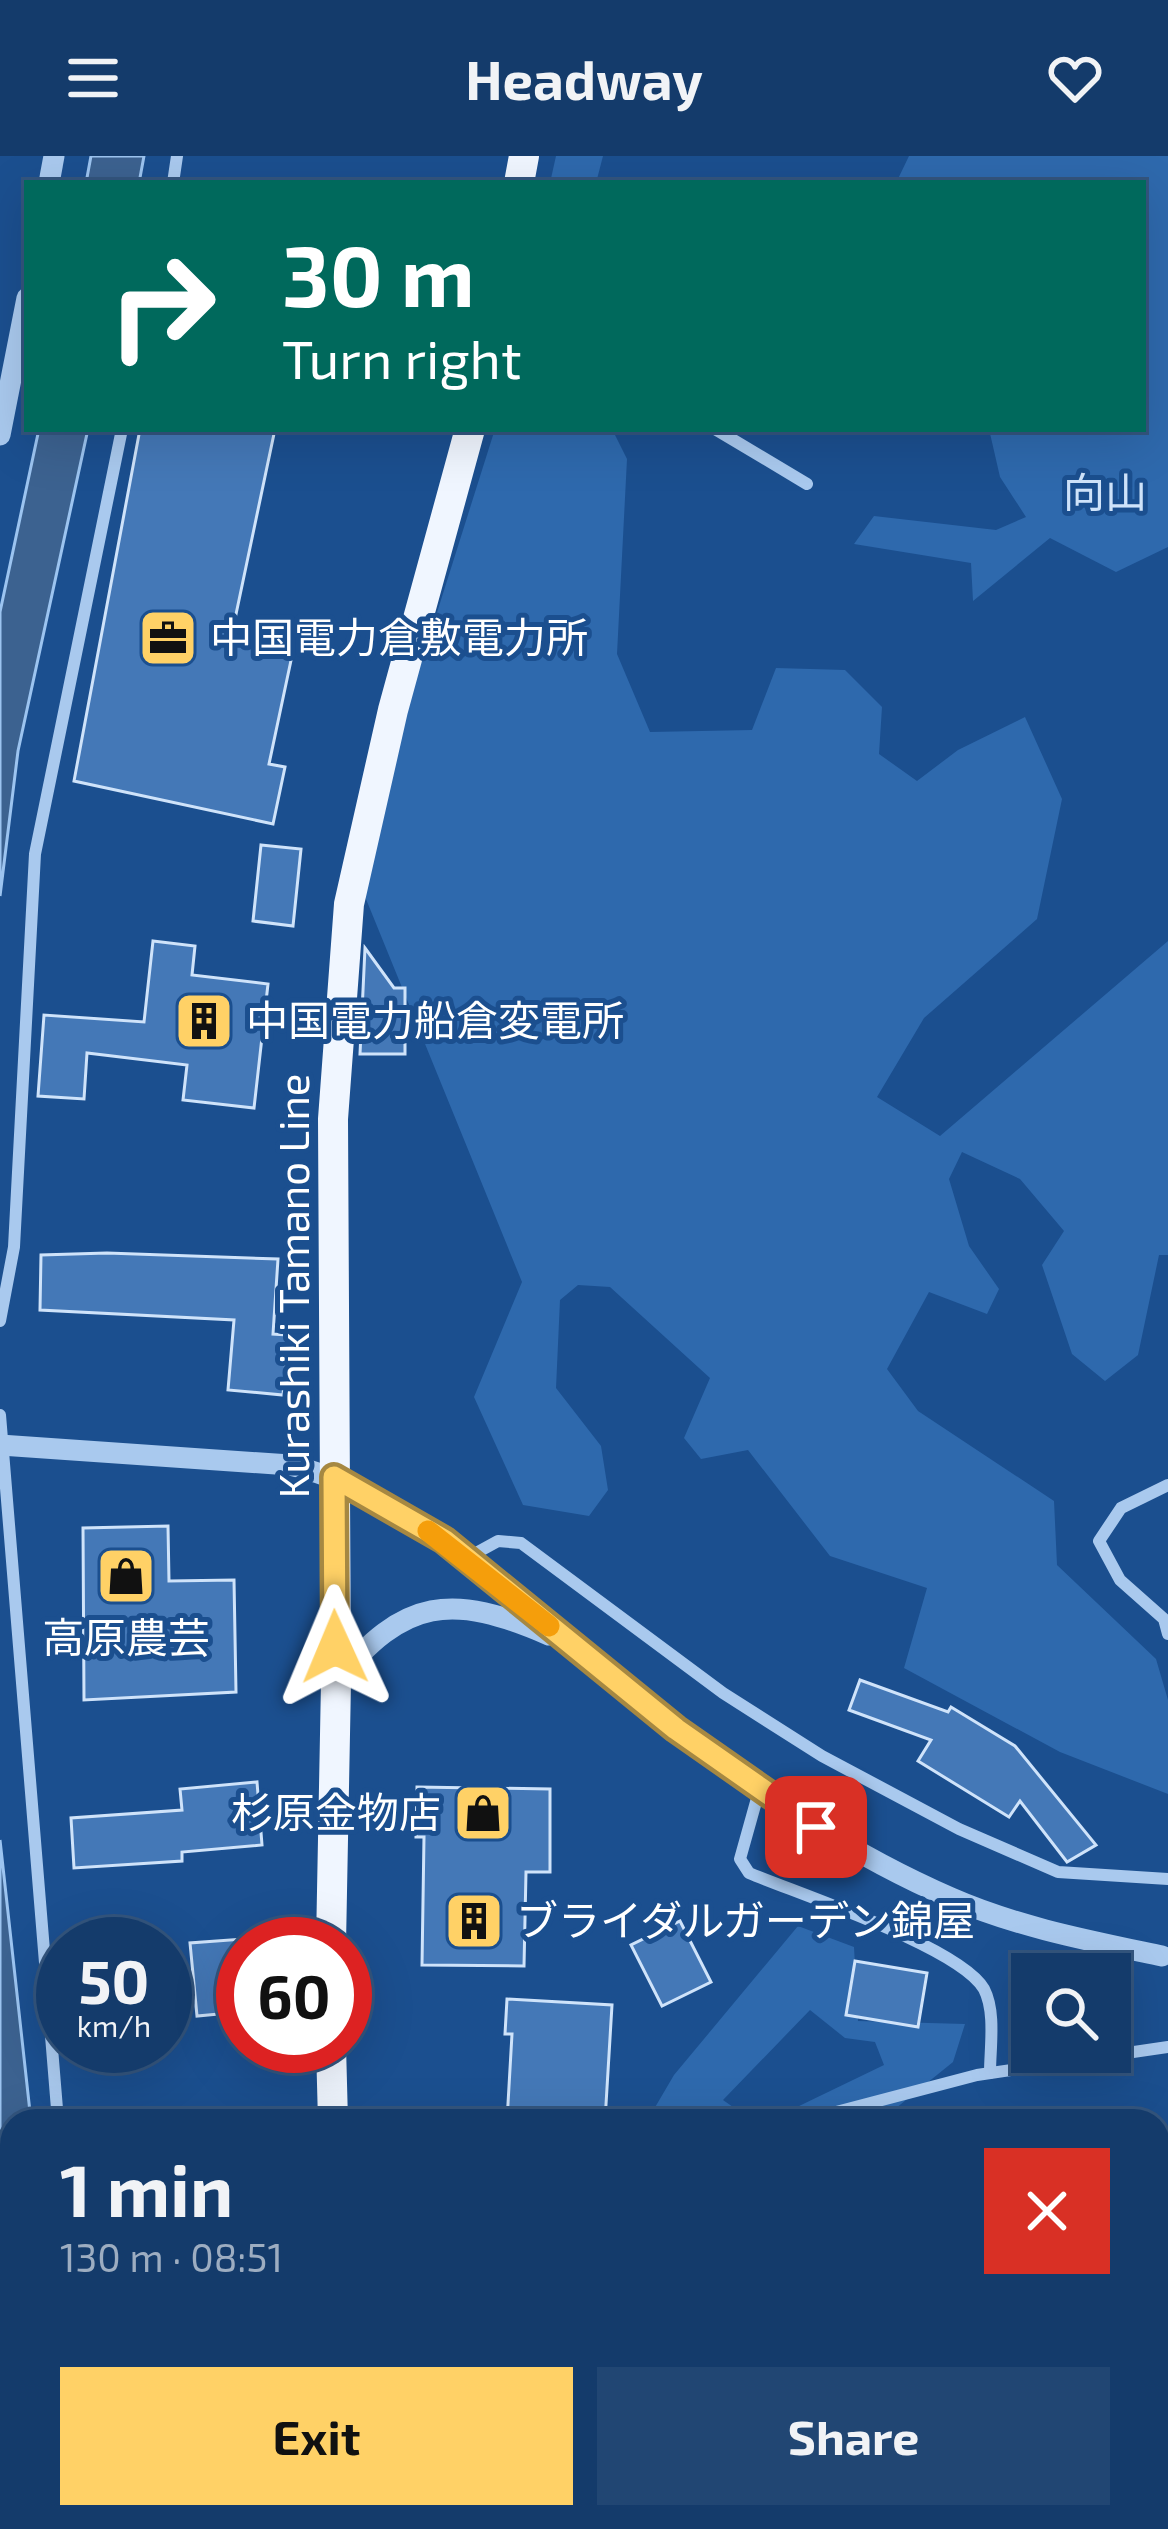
<!DOCTYPE html>
<html lang="en">
<head>
<meta charset="utf-8">
<style>
  body { margin:0; font-family:"Exo 2","Noto Sans JP",sans-serif; background:#214673; color:#f1f3f6; height:100vh; display:flex; flex-direction:column; font-size:45px; white-space:nowrap }
  * { box-sizing:border-box; margin:0 }
  p { font-size:39px; color:#9dadc1 }
  .icon { flex:none; width:66px; height:66px; fill:none; stroke:currentColor; stroke-width:2; stroke-linecap:round; stroke-linejoin:round }
  .map { position:relative; flex:1; overflow:hidden }
  .details { position:absolute; left:0px; top:1953px; width:1170px; height:420px; display:flex; flex-direction:column; background:#143b6b; border-radius:36px 36px 0 0; box-shadow:0 12px 48px #0002,0 0 0 3px #33557e }
  .details>* { flex:none }
  .top-card { position:absolute; left:24px; top:24px; width:1122px; height:252px; border-radius:0px; box-shadow:0 12px 48px #0002,0 0 0 3px #33557e; background:#00695c; color:#fff; overflow:hidden }
  .buttons { position:absolute; left:1011px; top:1797px; display:grid; gap:24px }
  .buttons a { display:grid; place-items:center; width:120px; height:120px; border-radius:0px; background:#143b6b; box-shadow:0 12px 48px #0002,0 0 0 3px #33557e; font-size:60px }
  .speed { position:absolute; left:36px; top:1761px; display:flex; gap:24px; font-size:60px; font-weight:700; text-align:center }
  .speed>* { display:grid; place-content:center; width:156px; height:156px; border-radius:50%; background:#143b6b; box-shadow:0 12px 48px #0002,0 0 0 3px #33557e; line-height:1 }
  .speed small { font-size:30px; font-weight:400 }
  .speed .limit { border:18px solid #d22; background:#fff; color:#111 }
  .pin { position:absolute; display:grid; place-items:center; width:102px; height:102px; color:#fff; margin:-51px; border-radius:24px; box-shadow:0 6px 18px #0006 }
  .me { position:absolute; width:132px; margin:-66px; rotate:359deg; stroke-linejoin:round; filter:drop-shadow(0 0 9px #0008) }
  .turn { display:flex; align-items:center; gap:42px; height:252px; padding:0 60px; font-size:54px }
  .turn .icon { width:156px; height:156px; stroke-width:2.5 }
  .turn b { display:block; font-size:84px; line-height:102px }
  .round { display:grid; place-items:center; flex:none; width:126px; height:126px; border-radius:0px; background:#214673 }
  .headline { display:flex; align-items:center; justify-content:space-between; height:204px; padding:0 60px }
  h1 { font-size:72px; font-weight:700; line-height:90px }
  .cta { display:flex; gap:24px; margin-top:auto; padding:24px 60px }
  .cta a { flex:1; height:138px; border-radius:0px; background:#ffd166; color:#111; font-size:48px; font-weight:700; line-height:138px; text-align:center }
  .cta a+a { background:#214673; color:#f1f3f6 }
  header { display:flex; justify-content:space-between; align-items:center; height:156px; padding:0 60px; background:#143b6b; font-size:54px; font-weight:700 }
  .map>svg:first-child { display:block }
</style>
</head>
<body>
<header><svg class="icon" aria-label="menu" viewBox="0 0 24 24"><path d="M4 6h16M4 12h16M4 18h16"/></svg>Headway<svg class="icon" aria-label="heart" viewBox="0 0 24 24"><path d="M12 20l-8-8c-3-5 5-10 8-4 3-6 11-1 8 4z"/></svg></header>
<div class="map">
<svg width="1168" height="2373" viewBox="0 0 1168 2373">
  <rect width="100%" height="100%" fill="#1b4f8f"/>
  <g fill="#2e69ad">
    <polygon points="556,0 603,0 596,27 550,27"/>
    <polygon points="909,0 1168,0 1168,391 1116,416 1050,382 973,445 971,407 854,388 874,360 996,374 1026,361 1000,321 989,273 1143,273 1143,27 896,27"/>
    <polygon points="495,273 612,273 627,303 617,498 650,576 752,574 776,512 845,514 882,551 879,598 917,625 958,594 1025,561 1062,643 1037,763 924,862 877,941 940,980 1168,785 1168,1099 1159,1099 1138,1199 1105,1225 1072,1198 1042,1109 1064,1075 1020,1023 962,996 949,1023 969,1090 999,1133 987,1158 929,1136 887,1213 918,1255 1054,1345 1057,1409 1156,1503 1168,1544 1168,1638 1060,1596 904,1512 927,1432 830,1400 748,1294 701,1303 684,1282 710,1222 610,1131 578,1129 560,1144 556,1232 601,1290 608,1334 589,1360 523,1349 474,1241 522,1126 355,716"/>
    <polygon points="798,1770 854,1791 858,1865 965,1868 953,1906 880,1965 768,1965 884,1909 875,1886 845,1882 810,1854 723,1944 753,1965 647,1965 674,1919"/>
    <polygon points="1158,2048 1168,2055 1168,2342 1158,2343"/>
    <polygon points="422,2361 672,2361 678,2373 422,2373"/>
  </g>
  <g fill="#3c6290" stroke="#9cc4f0" stroke-width="3">
    <polygon points="91,0 144,0 139,27 86,27"/>
    <polygon points="39,273 88,273 18,595 0,740 0,456"/>
    <polygon points="0,1684 31,1965 12,1965 12,2056 0,1994"/>
  </g>
  <g fill="#4478b7" stroke="#cfe3fa" stroke-width="3">
    <polygon points="140,273 275,273 231,482 293,495 269,608 285,611 273,668 74,625"/>
    <polygon points="261,689 301,693 293,770 253,765"/>
    <polygon points="153,785 195,790 192,819 268,828 254,952 183,944 187,909 87,897 84,943 38,940 44,859 144,866"/>
    <polygon points="365,792 394,832 405,832 405,898 360,898"/>
    <polygon points="107,1097 278,1103 273,1178 288,1179 283,1239 228,1234 234,1164 40,1154 41,1099"/>
    <polygon points="168,1370 169,1425 234,1424 236,1536 84,1544 83,1372"/>
    <polygon points="860,1524 948,1556 951,1551 1015,1590 1096,1689 1067,1706 1020,1645 1009,1661 918,1605 931,1584 849,1554"/>
    <polygon points="257,1626 262,1689 182,1696 182,1705 74,1712 71,1662 182,1654 180,1633"/>
    <polygon points="417,1631 550,1633 550,1716 526,1716 524,1810 422,1809 424,1681 416,1681"/>
    <polygon points="680,1765 711,1826 662,1850 631,1789"/>
    <polygon points="243,1783 243,1842 229,1843 230,1857 197,1860 190,1787"/>
    <polygon points="855,1805 927,1817 918,1871 846,1859"/>
    <polygon points="507,1843 612,1849 605,1965 507,1965 512,1878 505,1878"/>
  </g>
  <g fill="none" stroke-linecap="round" stroke-linejoin="round">
    <g stroke="#a9c9ee" stroke-width="12">
      <polyline points="173,27 177,0"/>
      <polyline points="715,273 807,328"/>
      <polyline points="0,1165 14,1091 35,698 122,273"/>
      <polyline points="0,1259 58,1965"/>
      <polyline points="1168,1329 1121,1352 1099,1385 1120,1424 1164,1463 1168,1478"/>
      <polyline points="467,1402 498,1385 521,1387 723,1537 822,1600 959,1673 1058,1716 1168,1723"/>
      <path d="M759,1635L740,1703L749,1717C799,1738 960,1791 984,1833C996,1856 990,1892 990,1917"/>
      <polyline points="802,1965 977,1919 1168,1891"/>
      <polyline points="1158,2053 1168,2049"/>
      <polyline points="154,2361 157,2373"/>
      <polyline points="646,2361 652,2373"/>
    </g>
    <g stroke="#a9c9ee" stroke-width="21">
      <polyline points="49,27 54,0"/>
      <polyline points="0,279 27,142"/>
      <path d="M0,1289L290,1309C436,1343 563,1486 679,1575C764,1640 852,1699 951,1742C1017,1771 1091,1785 1162,1800"/>
      <path d="M336,1526C404,1441 452,1437 549,1479"/>
    </g>
    <g stroke="#f0f6ff" stroke-width="30">
      <polyline points="519,27 524,0"/>
      <polyline points="331,1788 336,1526 333,963 349,748 393,554 470,273"/>
      <polyline points="331,1890 333,1965"/>
      <polyline points="345,2361 347,2373"/>
    </g>
  </g>
  <g fill="none" stroke-linecap="round" stroke-linejoin="round">
    <defs>
      <polyline id="route" points="335,1491 334,1321 444,1384 676,1573 816,1671"/>
    </defs>
    <use href="#route" stroke="#a68842" stroke-width="30"/>
    <use href="#route" stroke="#ffd166" stroke-width="21"/>
    <polyline stroke="#f59e0b" stroke-width="21" points="428,1375 549,1470"/>
  </g>
  <defs>
    <symbol id="office-square" viewBox="-11 -11 22 22"><rect x="-9" y="-9" width="18" height="18" rx="4" fill="#ffd166" stroke="#1b4f8f"/><path d="M-6-3h4V-5.5h4V-3h4V5H-6ZM-1-4.5V-3h2v-1.5ZM-6 0V1H6V0Z" fill="#111"/></symbol>
    <symbol id="building-square" viewBox="-11 -11 22 22"><rect x="-9" y="-9" width="18" height="18" rx="4" fill="#ffd166" stroke="#1b4f8f"/><path d="M-4-6H4V6H1V3H-1V6H-4ZM-2.5-4.3h1.7v1.8h-1.7ZM.8-4.3h1.7v1.8H.8ZM-2.5-1h1.7V.8h-1.7ZM.8-1h1.7V.8H.8Z" fill="#111"/></symbol>
    <symbol id="shop-square" viewBox="-11 -11 22 22"><rect x="-9" y="-9" width="18" height="18" rx="4" fill="#ffd166" stroke="#1b4f8f"/><path d="M-5-2.5h2.3a2.7 3.5 0 0 1 5.4 0H5L5.5 6h-11ZM-1.5-2.5h3a1.5 2.3 0 0 0-3 0Z" fill="#111"/></symbol>
  </defs>
  <g fill-rule="evenodd">
    <use href="#office-square" x="135" y="449" width="66" height="66"/>
    <use href="#building-square" x="171" y="832" width="66" height="66"/>
    <use href="#shop-square" x="93" y="1387" width="66" height="66"/>
    <use href="#shop-square" x="450" y="1624" width="66" height="66"/>
    <use href="#building-square" x="441" y="1732" width="66" height="66"/>
  </g>
  <g text-anchor="middle" stroke-width="10" stroke-linejoin="round" paint-order="stroke">
    <g font-size="42" fill="#cfe3fa" stroke="#1b4f8f">
      <text x="1105" y="352">向山</text>
    </g>
    <g font-size="42" fill="#fff" stroke="#1b4f8f" text-anchor="start">
      <text x="210" y="497">中国電力倉敷電力所</text>
      <text x="246" y="880">中国電力船倉変電所</text>
      <text x="126" y="1497" text-anchor="middle">高原農芸</text>
      <text x="441" y="1672" text-anchor="end">杉原金物店</text>
      <text x="516" y="1780">ブライダルガーデン錦屋</text>
    </g>
    <g font-size="42" fill="#fff" stroke="#1b4f8f">
      <text transform="translate(294 1130) rotate(-90)" y="15">Kurashiki Tamano Line</text>
    </g>
  </g>
</svg>
<div class="buttons">
<a><svg class="icon" aria-label="search" viewBox="0 0 24 24"><circle cx="10" cy="10" r="6"/><path d="M15 15l6 6"/></svg></a>
</div>
<div class="speed"><div>50<small>km/h</small></div><div class="limit">60</div></div>
<div class="pin" style="left:816px;top:1671px;background:#d93025"><svg class="icon" aria-label="arrive" viewBox="0 0 24 24"><path d="M6 21V4h12l-3 4 3 4H6"/></svg></div>
<svg class="me" style="left:335px;top:1491px" viewBox="-20 -20 40 40"><path d="M0-17L14 15 0 8-14 15z" fill="#ffd166" stroke="#fff" stroke-width="4"/></svg>
<div class="top-card">
<div class="turn"><svg class="icon" aria-label="right" viewBox="0 0 24 24"><path d="M7 20v-9h11M14 6l5 5-5 5"/></svg><div><b>30 m</b>Turn right</div></div>
</div>
<section class="details">
<div class="headline"><div><h1>1 min</h1><p>130 m · 08:51</p></div><a class="round" style="background:#d93025;color:#fff"><svg class="icon" aria-label="close" viewBox="0 0 24 24"><path d="M6 6l12 12M18 6L6 18"/></svg></a></div>
<div class="cta"><a>Exit</a><a>Share</a></div>
</section>
</div>
</body>
</html>
